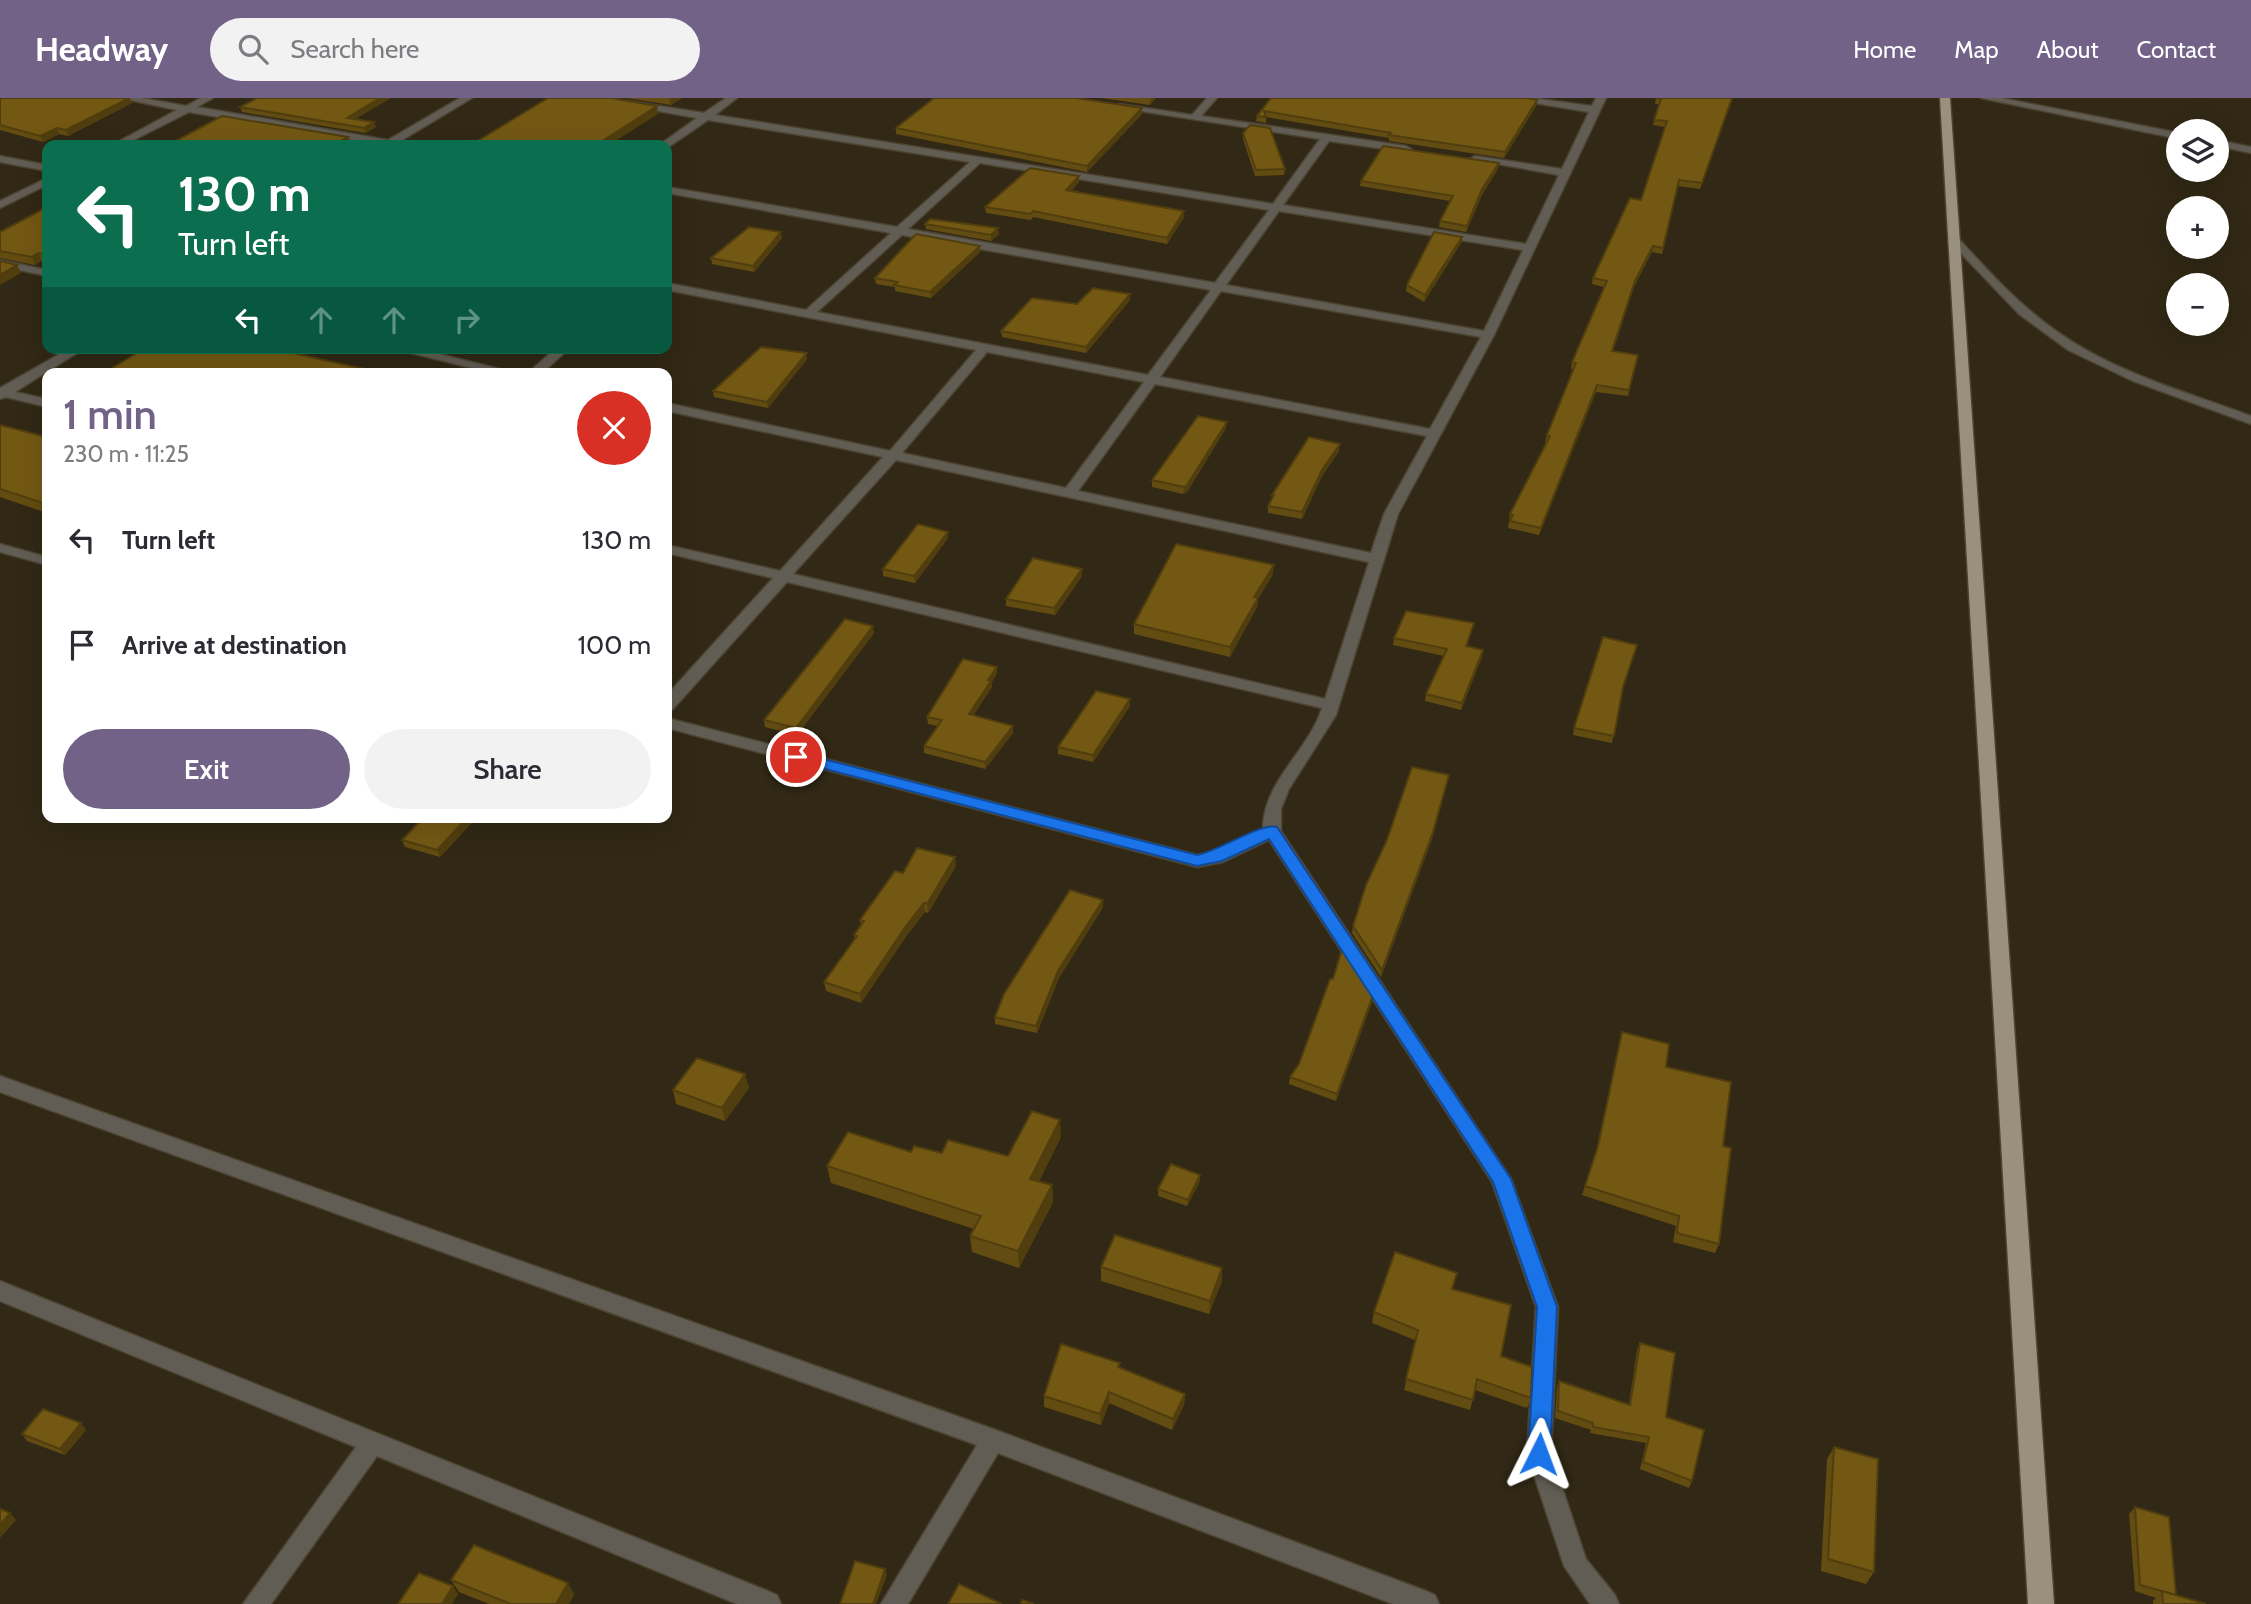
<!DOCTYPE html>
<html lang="en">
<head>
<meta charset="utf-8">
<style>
  body { margin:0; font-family:Cabin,sans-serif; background:#f2f2f3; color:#2b2b33; height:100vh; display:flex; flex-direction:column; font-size:26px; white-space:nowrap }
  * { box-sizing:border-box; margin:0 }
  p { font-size:23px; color:#7c7c81 }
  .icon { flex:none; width:38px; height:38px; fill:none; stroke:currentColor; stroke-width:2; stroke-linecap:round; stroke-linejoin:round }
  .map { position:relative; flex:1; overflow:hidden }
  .side { position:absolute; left:42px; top:270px; width:630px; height:455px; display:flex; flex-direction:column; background:#fff; border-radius:14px; box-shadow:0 7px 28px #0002 }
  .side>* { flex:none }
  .hud { position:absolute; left:42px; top:42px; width:630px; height:214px; border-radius:14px; box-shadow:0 7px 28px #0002; background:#0b6e4f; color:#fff; overflow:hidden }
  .controls { position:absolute; left:2166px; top:21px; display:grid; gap:14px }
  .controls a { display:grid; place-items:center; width:63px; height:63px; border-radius:50%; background:#fff; box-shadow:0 7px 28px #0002; font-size:35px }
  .pin { position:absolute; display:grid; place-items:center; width:60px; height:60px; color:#fff; margin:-30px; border:4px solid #fff; border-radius:50%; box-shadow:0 2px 7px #0007 }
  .me { position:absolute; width:77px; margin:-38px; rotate:3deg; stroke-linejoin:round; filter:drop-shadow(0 0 5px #0008) }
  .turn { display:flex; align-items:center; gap:24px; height:147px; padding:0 21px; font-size:32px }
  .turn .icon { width:91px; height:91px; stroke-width:2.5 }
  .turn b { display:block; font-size:49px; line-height:60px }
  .lanes { display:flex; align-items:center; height:66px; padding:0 21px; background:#0003; justify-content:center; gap:35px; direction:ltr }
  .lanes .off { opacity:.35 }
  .round { display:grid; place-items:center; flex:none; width:74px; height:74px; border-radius:37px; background:#f2f2f3 }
  .head { display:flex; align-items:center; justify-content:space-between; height:119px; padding:0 21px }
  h1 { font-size:42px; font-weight:600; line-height:52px; color:#726287 }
  .primary-button { display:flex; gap:14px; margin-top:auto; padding:14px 21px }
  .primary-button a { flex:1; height:80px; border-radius:42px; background:#726287; color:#fff; font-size:28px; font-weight:600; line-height:80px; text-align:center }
  .primary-button a+a { background:#f2f2f3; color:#2b2b33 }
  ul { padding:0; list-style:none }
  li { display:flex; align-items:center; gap:21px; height:105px; padding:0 21px }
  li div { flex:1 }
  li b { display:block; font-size:26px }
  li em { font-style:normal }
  header { display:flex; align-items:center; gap:42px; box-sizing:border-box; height:98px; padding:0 35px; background:#726287; color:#fff }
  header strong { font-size:33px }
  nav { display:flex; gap:38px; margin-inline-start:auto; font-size:24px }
  .search { width:490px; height:63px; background:#f2f2f3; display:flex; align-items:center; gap:18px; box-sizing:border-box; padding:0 24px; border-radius:38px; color:#7c7c81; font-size:26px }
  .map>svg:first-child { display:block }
</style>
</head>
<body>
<header>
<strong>Headway</strong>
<div class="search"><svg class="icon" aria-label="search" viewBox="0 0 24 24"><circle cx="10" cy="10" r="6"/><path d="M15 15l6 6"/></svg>Search here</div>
<nav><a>Home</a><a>Map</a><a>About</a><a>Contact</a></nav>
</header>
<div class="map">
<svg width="2251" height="1506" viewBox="0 0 2251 1506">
  <rect width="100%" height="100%" fill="#312815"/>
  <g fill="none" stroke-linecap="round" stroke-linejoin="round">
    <defs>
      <g id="minor">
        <polygon points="120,0 142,0 186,8 201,0 213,0 197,9 388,42 460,0 472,0 399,44 403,47 382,47 189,14 124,47 112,47 177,12"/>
        <path d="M586,0H609L704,15L726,0H737L715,17L1273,106L1320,41L1114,9L1119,6L1192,17L1207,0H1217L1201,18L1406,48L1411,51L1406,54L1329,43L1283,107L1526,146L1559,77L1470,61L1475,58L1562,71L1589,14L1505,0H1531L1592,8L1596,0H1606L1494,237L1398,416L1336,617L1289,691L1281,711V733L1511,1081L1558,1209L1551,1356L1586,1461L1615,1497L1619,1506H1590L1564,1468L1527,1356L1536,1209L1492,1084L1269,742L1223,764L1197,769L667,630V620L1197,757L1213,754L1263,730C1264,682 1308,654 1322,610L787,484L673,611L667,612V597L773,480L667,455V447L780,473L883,359L667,313V305L890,353L976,252L667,192V185L806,212L891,135L667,95V89L897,129L970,64L708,22L667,50V47H661L662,45L697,20ZM980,65L1269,112L1215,185L908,131ZM1279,113L1523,152L1484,233L1226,187ZM902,137L1211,192L1148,277L817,214ZM1221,193L1481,239L1430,331L1160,279ZM987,254L1144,284L1066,390L902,355ZM1155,286L1427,338L1384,416L1371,455L1078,393ZM896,362L1369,464L1325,601L793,476Z"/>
        <polygon points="1981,0 2001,0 2179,35 2179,41"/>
        <polygon points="2217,42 2251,49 2251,55 2217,48"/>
        <polygon points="0,58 47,67 47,73 0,64"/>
        <polygon points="47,80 47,87 0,110 0,103"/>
        <path d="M1950,140H1958C1989,174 2021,209 2059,235C2116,275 2186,294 2251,318V326L2133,283L2068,252L2019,216L1950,144Z"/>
        <polygon points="0,162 47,172 47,178 0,168"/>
        <polygon points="70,250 85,250 15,294 47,301 47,309 6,299 0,301 0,290"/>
        <polygon points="391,250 415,250 516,275 492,275"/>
        <polygon points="556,250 570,250 542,275 528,275"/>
        <polygon points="0,446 47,459 47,467 0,454"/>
        <polygon points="0,978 993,1331 1426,1493 1435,1497 1439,1506 1393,1506 998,1355 908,1506 881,1506 977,1347 0,994"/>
        <polygon points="0,1183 768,1493 777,1497 781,1506 737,1506 377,1358 271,1506 243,1506 356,1349 0,1203"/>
      </g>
      <polygon id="major" points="1940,0 1950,0 2054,1506 2028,1506"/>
    </defs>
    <use href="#minor" stroke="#4c4331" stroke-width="3"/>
    <use href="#major" stroke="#4c4331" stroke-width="3"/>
    <use href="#minor" fill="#625d54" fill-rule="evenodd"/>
    <use href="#major" fill="#99907e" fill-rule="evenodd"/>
  </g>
  <g fill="#634c11">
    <polygon points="0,0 130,0 132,5 68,38 59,36 43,44 0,32"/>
    <polygon points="626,0 682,0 671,7"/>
    <polygon points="1101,0 1156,0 1150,7"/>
    <polygon points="1271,0 1537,2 1536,8 1504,60 1389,43 1389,40 1266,19 1266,25 1256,23 1257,18"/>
    <polygon points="1656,0 1732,0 1700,91 1678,88 1662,156 1652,154 1634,189 1613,253 1638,257 1628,298 1596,294 1539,437 1508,430 1510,416 1547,344 1545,344 1547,337 1573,271 1571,271 1572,264 1604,189 1592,186 1593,180 1641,102 1665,29 1653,27 1659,6 1655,6"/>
    <polygon points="240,9 356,21 376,29 365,35 242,14"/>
    <polygon points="1142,10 1142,16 1087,74 896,36 896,30"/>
    <polygon points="1243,35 1285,71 1284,77 1255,78 1243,41"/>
    <polygon points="1498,71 1482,97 1466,134 1439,129 1440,123 1450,103 1360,88 1361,83"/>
    <polygon points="1079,84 1071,93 1184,113 1184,119 1167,146 1033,119 1031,122 986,115 985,109"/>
    <polygon points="47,109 47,164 42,163 35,167 0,160 0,134"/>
    <polygon points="925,126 999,136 991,143 926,131"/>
    <polygon points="1462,139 1461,145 1424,204 1406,193 1407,187"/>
    <polygon points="782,140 754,174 712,166 711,160"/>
    <polygon points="980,154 931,200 895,193 895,189 876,186 875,180"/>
    <polygon points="1130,202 1086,255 1002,239 1001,233 1077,206"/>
    <polygon points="807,255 807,261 768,310 714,299 713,293"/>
    <polygon points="0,327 47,339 47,415 0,399"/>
    <polygon points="1226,330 1187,394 1183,396 1152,389 1152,382"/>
    <polygon points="1339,353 1322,378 1302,421 1268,415 1268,408 1271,403 1272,397"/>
    <polygon points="948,434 948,440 915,485 883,478 883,471"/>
    <polygon points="1082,471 1082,478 1055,517 1006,508 1006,501"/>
    <polygon points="1273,476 1258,501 1257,509 1230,559 1134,536 1134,526"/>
    <polygon points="1474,525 1467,548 1482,559 1461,612 1425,603 1426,596 1444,558 1393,547 1394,540"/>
    <polygon points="874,535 797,637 765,629 764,622"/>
    <polygon points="1637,547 1622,593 1612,645 1573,637 1574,630"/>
    <polygon points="997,575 992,584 992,589 973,617 1013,635 985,671 924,655 924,648 938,628 928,626 927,619"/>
    <polygon points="1130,608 1093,664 1058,656 1058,649"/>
    <polygon points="1449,677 1432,741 1381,879 1352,835 1353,828"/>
    <polygon points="424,719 477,719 440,759 405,749 402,742"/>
    <polygon points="956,768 928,815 925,814 907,837 861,905 826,893 824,884 855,841 854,837 861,828 860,822"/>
    <polygon points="1103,802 1103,809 1059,880 1037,935 995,926 995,919"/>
    <polygon points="1333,881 1373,897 1372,904 1336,1003 1289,986 1290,979 1299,966"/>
    <polygon points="1622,934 1666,969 1723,1048 1719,1146 1715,1155 1673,1144 1676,1128 1582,1097 1595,1058"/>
    <polygon points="745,976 749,990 725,1023 676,1006 673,992"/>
    <polygon points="1061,1039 1039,1083 1052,1087 1053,1104 1019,1170 972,1154 970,1138 974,1131 831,1085 827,1068 911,1054 1008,1058"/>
    <polygon points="1200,1077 1200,1083 1187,1108 1158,1098 1158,1091"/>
    <polygon points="1101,1169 1222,1183 1209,1216 1101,1183"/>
    <polygon points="1453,1191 1531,1300 1527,1310 1475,1292 1470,1312 1404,1292 1415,1242 1372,1225 1374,1214"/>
    <polygon points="1640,1245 1666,1319 1692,1383 1689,1390 1640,1371 1646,1345 1590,1335 1591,1332 1555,1320 1557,1289 1559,1283 1629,1306 1637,1252"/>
    <polygon points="1120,1270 1185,1296 1184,1307 1172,1332 1109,1305 1101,1327 1044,1309 1044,1298"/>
    <polygon points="86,1332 65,1357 27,1343 22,1336"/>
    <polygon points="1834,1349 1874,1474 1866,1486 1821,1473 1827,1361"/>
    <polygon points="2135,1409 2176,1497 2206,1506 2153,1506 2153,1503 2156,1500 2135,1493 2129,1416"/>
    <polygon points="451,1482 574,1496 569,1506 489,1506 459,1494"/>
  </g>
  <g fill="#503e0e">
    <polygon points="130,0 132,5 68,38 66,32"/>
    <polygon points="380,0 391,0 349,25 347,20"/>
    <polygon points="669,0 682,0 671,7"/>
    <polygon points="1152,0 1156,0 1150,7 1150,2"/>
    <polygon points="1537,2 1536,8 1504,60 1505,54"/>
    <polygon points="657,8 658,16 609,47 596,47"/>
    <polygon points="1142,10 1142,16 1087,74 1087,68"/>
    <polygon points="374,24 376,29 365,35 364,30"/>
    <polygon points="57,30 59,36 43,44 40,38"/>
    <polygon points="348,39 350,44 345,47 333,47"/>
    <polygon points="1499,65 1498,71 1482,97 1466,134 1467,128 1482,91"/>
    <polygon points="1079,78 1079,84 1067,98 1066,92"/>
    <polygon points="1184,113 1184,119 1167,146 1167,140"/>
    <polygon points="998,130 999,136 991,143 991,137"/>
    <polygon points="781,134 782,140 754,174 753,168"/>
    <polygon points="1462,139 1461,145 1424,204 1425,197"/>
    <polygon points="980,148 980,154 931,200 930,194"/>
    <polygon points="1653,148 1652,154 1634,189 1611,259 1635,183"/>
    <polygon points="38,155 42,163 35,167 32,159"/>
    <polygon points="17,167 21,175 0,187 0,177"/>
    <polygon points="1130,196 1130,202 1086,255 1086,249"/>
    <polygon points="295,250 311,250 292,263 289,254"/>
    <polygon points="807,255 807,261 768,310 767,304"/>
    <polygon points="1597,287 1596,294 1539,437 1541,430"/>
    <polygon points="1227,324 1226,330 1187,394 1183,396 1184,389"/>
    <polygon points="1340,346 1339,353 1322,378 1302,421 1302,414 1322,372"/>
    <polygon points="948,434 948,440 915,485 914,478"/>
    <polygon points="1274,467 1273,476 1258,501 1257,509 1230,559 1230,549 1254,499"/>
    <polygon points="1082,471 1082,478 1055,517 1054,510"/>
    <polygon points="873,528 874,535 797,637 796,630"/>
    <polygon points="1483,552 1482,559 1461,612 1462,605"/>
    <polygon points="997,569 997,575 992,584 992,589 970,623 969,616"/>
    <polygon points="1130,601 1130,608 1093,664 1093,657"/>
    <polygon points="1013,628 1013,635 985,671 985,664"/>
    <polygon points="1449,677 1432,741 1381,879 1382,872"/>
    <polygon points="468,719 477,719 440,759 437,752"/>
    <polygon points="955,759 956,768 928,815 927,806"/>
    <polygon points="1103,802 1103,809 1059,880 1037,935 1036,928 1058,873"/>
    <polygon points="924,805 925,814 907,837 861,905 860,896 906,828"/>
    <polygon points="1373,897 1372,904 1336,1003 1337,996"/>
    <polygon points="745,976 749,990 725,1023 722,1010"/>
    <polygon points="1060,1022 1061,1039 1032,1097 1030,1081"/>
    <polygon points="1200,1077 1200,1083 1187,1108 1188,1102"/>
    <polygon points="1052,1087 1053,1104 1019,1170 1018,1153"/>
    <polygon points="1222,1170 1222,1183 1209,1216 1210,1203"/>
    <polygon points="1109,1294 1109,1305 1101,1327 1100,1316"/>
    <polygon points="1185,1296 1184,1307 1172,1332 1173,1321"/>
    <polygon points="81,1325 86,1332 65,1357 60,1351"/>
    <polygon points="10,1415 16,1422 0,1440 0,1427"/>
    <polygon points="885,1471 887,1477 876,1506 873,1506"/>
    <polygon points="568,1485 574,1496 569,1506 556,1506"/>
    <polygon points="453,1488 458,1496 452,1506 442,1506"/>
  </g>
  <g fill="#735814" stroke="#503e0e" stroke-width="2">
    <polygon points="0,0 129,0 66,32 57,30 40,38 0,27"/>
    <polygon points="257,0 380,0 347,20 374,24 364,30 240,9"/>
    <polygon points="548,0 611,0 657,8 596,47 471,47"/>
    <polygon points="934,0 1076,0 1142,10 1087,68 896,30"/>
    <polygon points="1271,0 1527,0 1537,2 1505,54 1389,37 1391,35 1264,13 1266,19 1257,18"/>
    <polygon points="1656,0 1732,0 1702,85 1679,82 1663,150 1653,148 1635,183 1612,253 1638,257 1629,292 1597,287 1541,430 1510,423 1513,417 1510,416 1550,338 1547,337 1576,265 1572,264 1607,183 1593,180 1630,100 1641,102 1667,23 1654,22 1661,1"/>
    <polygon points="222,18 348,39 333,47 168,47"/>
    <polygon points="1250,27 1270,30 1285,71 1256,72 1243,35"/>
    <polygon points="1383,48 1499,65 1482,91 1467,128 1440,123 1453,98 1361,83"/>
    <polygon points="1030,70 1079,78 1066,92 1184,113 1167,140 1033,113 1031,116 985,109"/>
    <polygon points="47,109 47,157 38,155 32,159 0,153 0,134"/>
    <polygon points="930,121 998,130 991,137 925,126"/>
    <polygon points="749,129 781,134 753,168 711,160"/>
    <polygon points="1434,134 1462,139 1425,197 1407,187"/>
    <polygon points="916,136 980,148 930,194 894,187 898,184 875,180"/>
    <polygon points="0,163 17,167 0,177"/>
    <polygon points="1093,190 1130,196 1086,249 1001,233 1032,200 1077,206"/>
    <polygon points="761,249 807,255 767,304 713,293"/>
    <polygon points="145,250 295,250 289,254 382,275 104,275"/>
    <polygon points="1198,318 1227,324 1187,387 1184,389 1152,382"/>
    <polygon points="0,327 47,339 46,406 0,391"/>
    <polygon points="1309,339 1340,346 1322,372 1302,414 1268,408 1274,397 1272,397"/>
    <polygon points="918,426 948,434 914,478 883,471"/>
    <polygon points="1176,446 1274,467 1254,499 1258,500 1230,549 1134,526"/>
    <polygon points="1033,460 1082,471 1054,510 1006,501"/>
    <polygon points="1406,513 1474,525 1466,548 1483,552 1462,605 1426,596 1447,551 1394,540"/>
    <polygon points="845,521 873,528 796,630 764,622"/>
    <polygon points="1603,539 1637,547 1623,589 1614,638 1574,630"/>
    <polygon points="963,561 997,569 988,582 991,583 969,616 1013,628 985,664 924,648 942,622 927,619"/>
    <polygon points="1096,593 1130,601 1093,657 1058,649"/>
    <polygon points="1412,669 1449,677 1433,734 1382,872 1353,828 1366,787 1387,742"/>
    <polygon points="424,719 468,719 437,752 402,742"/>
    <polygon points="917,750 955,759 927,806 924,805 906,828 860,896 824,884 857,838 854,837 864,823 860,822 895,773 903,775"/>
    <polygon points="1070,792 1103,802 1058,873 1036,928 995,919 1004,896"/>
    <polygon points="1342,851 1373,897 1337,996 1290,979 1299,966 1330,881 1333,881"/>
    <polygon points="1622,934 1669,946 1666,969 1731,984 1723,1048 1731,1050 1719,1146 1677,1135 1679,1118 1585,1088 1598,1048"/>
    <polygon points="697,960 745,976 722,1010 673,992"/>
    <polygon points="1032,1013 1060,1022 1030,1081 1052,1087 1018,1153 970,1138 981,1118 827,1068 848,1034 911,1054 914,1048 942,1055 948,1042 1008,1058"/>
    <polygon points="1171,1066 1200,1077 1188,1102 1158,1091"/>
    <polygon points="1115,1137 1222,1170 1210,1203 1101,1169"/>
    <polygon points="1395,1154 1457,1175 1452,1191 1511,1207 1501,1258 1532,1269 1531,1300 1477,1281 1473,1302 1406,1281 1418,1232 1374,1214"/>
    <polygon points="1640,1245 1675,1255 1666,1319 1704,1332 1692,1383 1643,1364 1649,1339 1593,1329 1593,1325 1558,1313 1559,1283 1630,1307"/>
    <polygon points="1061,1246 1120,1265 1118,1269 1185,1296 1173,1321 1109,1294 1100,1316 1044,1298"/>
    <polygon points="43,1311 81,1325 60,1351 22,1336"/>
    <polygon points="1834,1349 1878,1361 1874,1474 1828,1461"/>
    <polygon points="2135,1409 2169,1419 2176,1497 2140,1487"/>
    <polygon points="0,1411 10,1415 0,1427"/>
    <polygon points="474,1447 568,1485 556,1506 511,1506 451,1482"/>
    <polygon points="855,1463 885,1471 873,1506 840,1506"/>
    <polygon points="419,1475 453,1488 442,1506 398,1506"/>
    <polygon points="959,1486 1002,1506 948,1506"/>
    <polygon points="2162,1493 2206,1506 2163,1506"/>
    <polygon points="1022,1502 1034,1506 1021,1506"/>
  </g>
  <path fill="#1a73e8" stroke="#114b97" stroke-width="2" d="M796,654L1197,757C1218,754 1261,724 1277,729L1511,1081L1557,1209L1550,1356L1546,1363L1539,1366L1531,1363L1528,1356L1537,1209L1493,1084L1269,741L1222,763L1197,768L791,662V655Z"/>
</svg>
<div class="controls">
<a><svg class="icon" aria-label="layers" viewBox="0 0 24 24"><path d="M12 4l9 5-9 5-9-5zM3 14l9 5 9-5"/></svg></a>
<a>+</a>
<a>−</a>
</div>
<div class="pin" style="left:796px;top:659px;background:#d93025"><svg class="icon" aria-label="arrive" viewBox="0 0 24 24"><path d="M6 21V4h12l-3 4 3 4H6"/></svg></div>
<svg class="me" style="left:1539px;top:1356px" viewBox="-20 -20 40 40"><path d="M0-17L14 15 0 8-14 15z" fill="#1a73e8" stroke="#fff" stroke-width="4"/></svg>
<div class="hud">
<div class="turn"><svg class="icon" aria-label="left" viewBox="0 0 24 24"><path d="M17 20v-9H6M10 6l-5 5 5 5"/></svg><div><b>130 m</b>Turn left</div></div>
<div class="lanes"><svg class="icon" aria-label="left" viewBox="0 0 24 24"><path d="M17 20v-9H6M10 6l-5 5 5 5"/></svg><svg class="icon off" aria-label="ahead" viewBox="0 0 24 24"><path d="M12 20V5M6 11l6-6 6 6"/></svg><svg class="icon off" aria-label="ahead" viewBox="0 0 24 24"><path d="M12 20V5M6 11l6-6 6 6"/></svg><svg class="icon off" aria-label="right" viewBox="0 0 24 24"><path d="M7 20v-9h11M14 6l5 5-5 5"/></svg></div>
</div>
<section class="side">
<div class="head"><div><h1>1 min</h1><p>230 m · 11:25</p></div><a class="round" style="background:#d93025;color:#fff"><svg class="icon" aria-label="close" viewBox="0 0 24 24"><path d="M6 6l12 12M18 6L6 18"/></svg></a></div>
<ul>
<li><svg class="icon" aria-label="left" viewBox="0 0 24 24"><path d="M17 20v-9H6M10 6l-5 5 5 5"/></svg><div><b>Turn left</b></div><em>130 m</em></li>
<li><svg class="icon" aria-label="arrive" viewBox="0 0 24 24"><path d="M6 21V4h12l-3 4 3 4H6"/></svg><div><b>Arrive at destination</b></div><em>100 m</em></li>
</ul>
<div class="primary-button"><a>Exit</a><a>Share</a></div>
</section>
</div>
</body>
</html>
